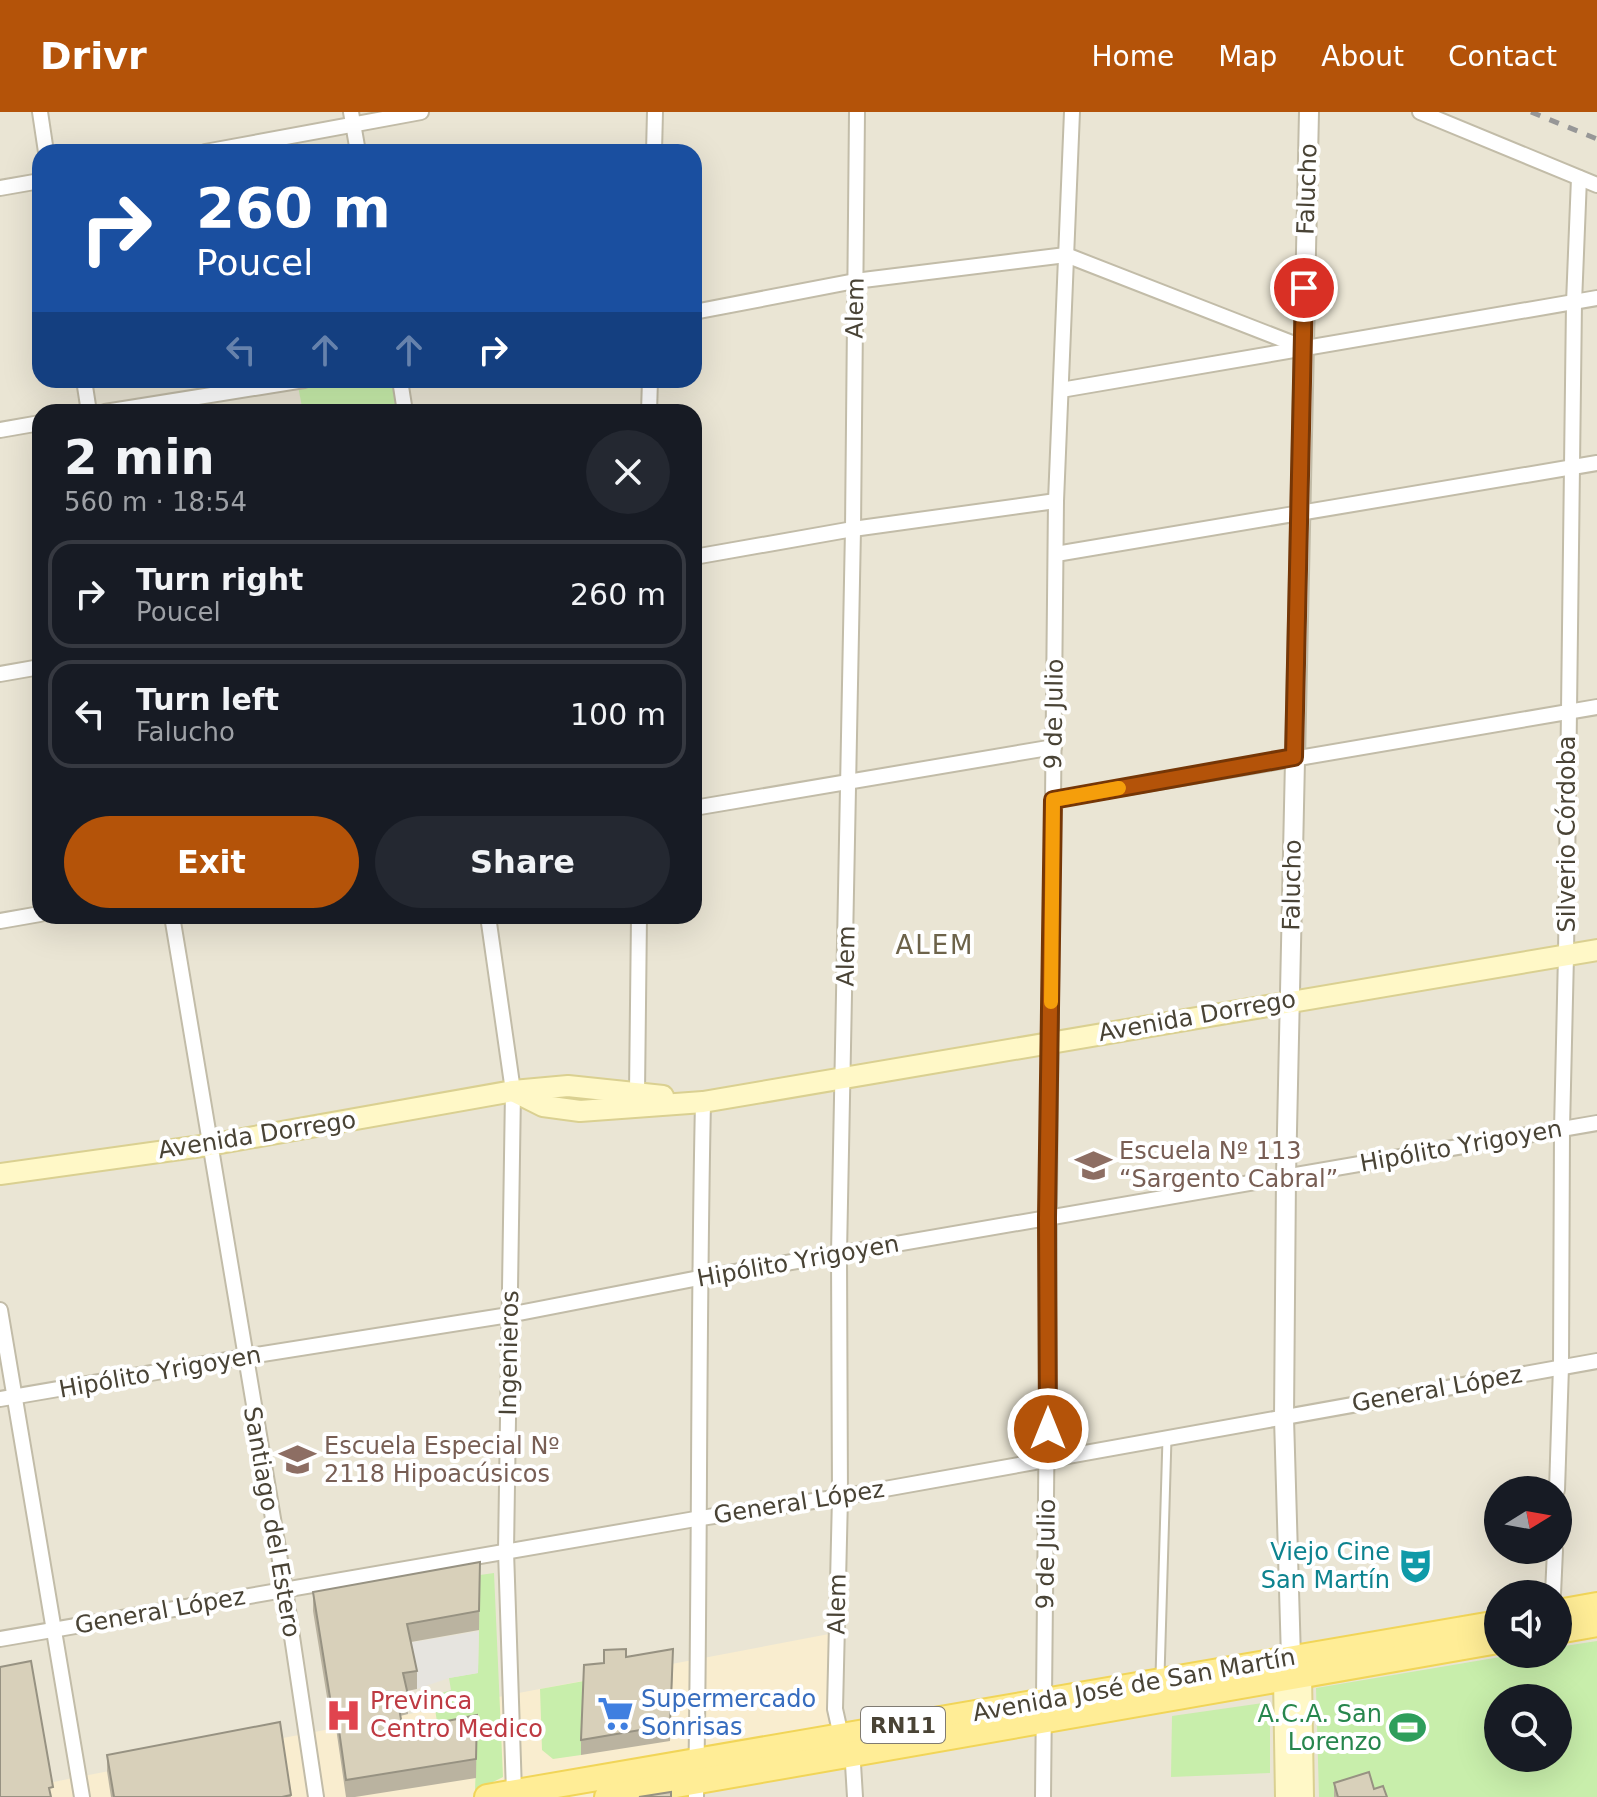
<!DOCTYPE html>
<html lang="en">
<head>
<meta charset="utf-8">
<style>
  body { margin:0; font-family:"DejaVu Sans",sans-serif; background:#242831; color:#f1f3f6; height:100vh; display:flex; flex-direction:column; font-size:30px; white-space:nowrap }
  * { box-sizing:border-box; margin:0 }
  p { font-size:26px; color:#9ea1a6 }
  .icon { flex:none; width:44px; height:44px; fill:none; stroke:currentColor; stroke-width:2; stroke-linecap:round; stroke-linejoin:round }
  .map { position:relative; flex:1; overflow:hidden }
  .panel { position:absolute; left:32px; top:292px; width:670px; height:520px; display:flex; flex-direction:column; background:#171b24; border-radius:24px; box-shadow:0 8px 32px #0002 }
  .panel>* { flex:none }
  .banner { position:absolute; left:32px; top:32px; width:670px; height:244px; border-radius:24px; box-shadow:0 8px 32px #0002; background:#1a4fa0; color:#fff; overflow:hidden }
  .needle { width:52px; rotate:79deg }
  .buttons { position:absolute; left:1484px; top:1364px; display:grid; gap:16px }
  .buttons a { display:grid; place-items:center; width:88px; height:88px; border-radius:50%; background:#171b24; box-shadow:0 8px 32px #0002; font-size:40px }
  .pin { position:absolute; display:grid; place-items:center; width:68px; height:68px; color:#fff; margin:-34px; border:4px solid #fff; border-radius:50%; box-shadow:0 2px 8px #0007 }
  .me { position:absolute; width:88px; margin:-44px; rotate:0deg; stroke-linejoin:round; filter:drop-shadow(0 0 6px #0008) }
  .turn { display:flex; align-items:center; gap:28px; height:168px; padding:0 32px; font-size:36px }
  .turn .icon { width:104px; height:104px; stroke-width:2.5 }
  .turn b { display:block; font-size:56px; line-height:68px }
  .lanes { display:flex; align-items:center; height:76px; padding:0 32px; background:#0003; justify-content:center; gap:40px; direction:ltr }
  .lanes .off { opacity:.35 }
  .round { display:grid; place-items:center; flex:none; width:84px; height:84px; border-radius:42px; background:#242831 }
  .summary { display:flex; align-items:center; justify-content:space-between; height:136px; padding:0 32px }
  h1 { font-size:48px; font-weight:800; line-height:60px }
  .cta { display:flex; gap:16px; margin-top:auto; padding:16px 32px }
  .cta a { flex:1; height:92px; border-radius:48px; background:#b45309; color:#fff; font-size:32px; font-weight:800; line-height:92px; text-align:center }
  .cta a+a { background:#242831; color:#f1f3f6 }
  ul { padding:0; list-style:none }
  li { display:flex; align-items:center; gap:24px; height:108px; margin:0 16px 12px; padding:0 16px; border:4px solid #363941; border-radius:24px }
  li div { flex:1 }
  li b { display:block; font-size:30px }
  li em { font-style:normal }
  header { display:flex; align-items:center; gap:48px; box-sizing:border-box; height:112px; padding:0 40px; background:#b45309; color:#fff }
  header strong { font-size:38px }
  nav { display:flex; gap:44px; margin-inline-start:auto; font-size:28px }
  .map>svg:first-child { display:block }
</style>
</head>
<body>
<header>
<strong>Drivr</strong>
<nav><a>Home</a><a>Map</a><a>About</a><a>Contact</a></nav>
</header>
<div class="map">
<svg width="1597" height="1685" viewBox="0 0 1597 1685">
  <rect width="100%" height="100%" fill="#f5f2e6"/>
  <path fill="#eae5d4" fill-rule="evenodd" d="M0,0H1597V1685H0ZM40,40H694V268H40ZM40,300H694V804H40ZM1498,1378H1558V1438H1498ZM1498,1482H1558V1542H1498ZM1498,1586H1558V1646H1498Z"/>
  <polygon fill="#f9edcf" points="829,1522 835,1625 695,1649 694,1685 0,1685 0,1681 78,1665"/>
  <g fill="#c8eeab" fill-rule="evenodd">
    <polygon points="304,268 400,268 405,300 303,300 297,269"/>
    <polygon points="494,1461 503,1665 475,1679 477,1622 440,1629 433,1584 451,1578 449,1566 478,1561 480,1463"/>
    <path d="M1597,1529V1685H1319L1316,1576L1518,1542H1558V1535ZM1498,1586H1558V1646H1498Z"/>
    <polygon points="584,1569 581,1643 553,1647 542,1638 540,1577"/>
    <polygon points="1270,1590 1270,1661 1171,1665 1172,1604"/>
  </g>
  <polygon fill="#e6e4df" points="479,1519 478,1561 449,1566 417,1577 410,1542 390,1534"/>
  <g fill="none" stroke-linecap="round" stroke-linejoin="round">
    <defs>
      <polyline id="service" points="1160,1564 1167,1326"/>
      <g id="minor">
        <polyline points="40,0 46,40"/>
        <polyline points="351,0 358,40"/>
        <polyline points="1420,0 1597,73"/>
        <polyline points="205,40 421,0"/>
        <polyline points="654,40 655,0"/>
        <polyline points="0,76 40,69"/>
        <polyline points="694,200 855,169 1066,143 1302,235"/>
        <polyline points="84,268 89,300"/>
        <polyline points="400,268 405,300"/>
        <polyline points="1061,278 1597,186"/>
        <polyline points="105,300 304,268"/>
        <polyline points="649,300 650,268"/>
        <polyline points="0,318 40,311"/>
        <polyline points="1056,442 1597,351"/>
        <polyline points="694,445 853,417 1056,389"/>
        <polyline points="0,562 40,555"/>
        <polyline points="1053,688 1597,595"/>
        <polyline points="694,696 1054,635"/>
        <polyline points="172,804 285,1478 316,1685"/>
        <polyline points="488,804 513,979 506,1439 514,1680"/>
        <polyline points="0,809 40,802"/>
        <polyline points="631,984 637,981 639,804"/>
        <polyline points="0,1198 82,1685"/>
        <polyline points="0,1287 244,1245 509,1203 699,1166 1597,1011"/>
        <polyline points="1557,1378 1561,1254 1562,1017 1566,843 1574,191 1579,66"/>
        <polyline points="1553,1482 1555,1438"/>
        <polyline points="0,1527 701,1406 840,1385 1597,1249"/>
        <path d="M696,1685C700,1453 698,1221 703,990"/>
        <polyline points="855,1685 853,1652 841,1624 835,1597 840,1385 839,1142 853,417 857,0"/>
        <polyline points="1043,1685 1056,389 1072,0"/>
      </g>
      <polyline id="tertiary" points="1291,1546 1284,1306 1286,1065 1309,0"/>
      <g id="secondary">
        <polyline points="513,979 543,994 580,999 703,990 1597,838"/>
        <polyline points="0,1062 209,1033 513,979 568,974 663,984"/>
        <polyline points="1295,1553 1301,1563 1303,1685"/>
        <polyline points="1286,1685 1284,1566 1288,1554"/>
      </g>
      <g id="primary">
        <polyline points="1558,1500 1597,1493"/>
        <polyline points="1558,1519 1597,1512"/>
        <polyline points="487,1685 1498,1511"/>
        <polyline points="607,1685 1498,1529"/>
      </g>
    </defs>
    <use href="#service" stroke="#c2bca8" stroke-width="11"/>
    <use href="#minor" stroke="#c2bca8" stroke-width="18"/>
    <use href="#tertiary" stroke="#c2bca8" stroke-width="22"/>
    <use href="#secondary" stroke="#dad091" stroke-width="24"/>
    <use href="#primary" stroke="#f1d558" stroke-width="28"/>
    <use href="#service" stroke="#fff" stroke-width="7"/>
    <use href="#minor" stroke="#fff" stroke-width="14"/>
    <use href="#tertiary" stroke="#fff" stroke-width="18"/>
    <use href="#secondary" stroke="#fff8c7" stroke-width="20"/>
    <use href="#primary" stroke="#ffed96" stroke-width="24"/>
    <polyline stroke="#979797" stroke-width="5" stroke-dasharray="10 10" stroke-linecap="butt" points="1531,0 1597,27"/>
  </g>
  <g fill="#bab3a0">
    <polygon points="480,1450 479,1518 411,1530 417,1559 417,1577 407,1579 408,1602 400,1604 402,1613 412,1616 477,1603 476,1666 355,1685 346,1685 336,1616 332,1616 313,1499 313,1480"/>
    <polygon points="626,1545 673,1552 670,1629 581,1643 581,1628 604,1551"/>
    <polygon points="280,1610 291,1685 111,1685 107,1659 107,1643"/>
    <polygon points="1334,1671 1374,1677 1387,1685 1334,1685"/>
  </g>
  <g fill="#d8d0ba" stroke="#979282" stroke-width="2">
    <polygon points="480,1450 479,1499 407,1512 417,1559 403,1561 408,1583 397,1585 402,1613 411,1610 412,1616 477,1603 476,1647 346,1668 336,1597 332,1598 313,1480"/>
    <polygon points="626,1537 626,1545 673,1537 670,1613 581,1628 584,1553 604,1551 604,1538"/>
    <polygon points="31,1549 53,1675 49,1676 51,1685 0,1685 0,1555"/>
    <polygon points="280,1610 291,1683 282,1685 114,1685 107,1643"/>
    <polygon points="1369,1660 1374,1677 1383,1674 1387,1685 1338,1685 1334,1671"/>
    <polygon points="671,1680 671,1685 639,1685"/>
  </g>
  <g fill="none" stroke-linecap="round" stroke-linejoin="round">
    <defs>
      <polyline id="route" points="1048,1317 1047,1106 1053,688 1294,645 1304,176"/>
    </defs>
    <use href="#route" stroke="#753606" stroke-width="20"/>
    <use href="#route" stroke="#b45309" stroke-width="14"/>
    <polyline stroke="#f59e0b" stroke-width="14" points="1051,890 1053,688 1119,676"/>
  </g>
  <defs>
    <symbol id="school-bare" viewBox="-9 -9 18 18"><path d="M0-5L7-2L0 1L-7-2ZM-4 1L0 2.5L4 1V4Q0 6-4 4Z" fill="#8d6e63" stroke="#fff" stroke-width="2.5" paint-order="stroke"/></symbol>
    <symbol id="theatre-bare" viewBox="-9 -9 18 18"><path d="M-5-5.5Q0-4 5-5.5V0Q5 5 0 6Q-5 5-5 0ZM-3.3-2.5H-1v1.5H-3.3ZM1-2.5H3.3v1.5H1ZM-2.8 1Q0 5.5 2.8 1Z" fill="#0f9aa8" stroke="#fff" stroke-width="2.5" paint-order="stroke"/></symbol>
    <symbol id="supermarket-bare" viewBox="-9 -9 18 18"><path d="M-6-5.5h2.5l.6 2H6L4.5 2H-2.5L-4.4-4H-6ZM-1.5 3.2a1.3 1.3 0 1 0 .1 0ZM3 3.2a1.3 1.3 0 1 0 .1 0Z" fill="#3f7fe0" stroke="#fff" stroke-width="2.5" paint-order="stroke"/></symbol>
    <symbol id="hospital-bare" viewBox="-9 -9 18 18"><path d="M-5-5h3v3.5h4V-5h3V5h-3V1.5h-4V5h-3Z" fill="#e0444e" stroke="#fff" stroke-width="2.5" paint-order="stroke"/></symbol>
    <symbol id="stadium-bare" viewBox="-9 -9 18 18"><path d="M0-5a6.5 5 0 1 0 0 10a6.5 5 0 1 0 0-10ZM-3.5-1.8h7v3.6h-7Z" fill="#2e9e5b" stroke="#fff" stroke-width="2.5" paint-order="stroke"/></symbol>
  </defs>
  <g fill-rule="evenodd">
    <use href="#school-bare" x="1068" y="1028" width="51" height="51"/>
    <use href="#school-bare" x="272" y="1322" width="51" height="51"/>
    <use href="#theatre-bare" x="1390" y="1428" width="51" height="51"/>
    <use href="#supermarket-bare" x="590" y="1576" width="51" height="51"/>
    <use href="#hospital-bare" x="318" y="1578" width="51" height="51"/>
    <use href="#stadium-bare" x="1382" y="1590" width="51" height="51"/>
  </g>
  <g text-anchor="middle" stroke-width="8" stroke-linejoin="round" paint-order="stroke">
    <rect fill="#fff" stroke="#807b72" stroke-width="2" x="861" y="1595" width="84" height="36" rx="6"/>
    <g font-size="22" font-weight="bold" fill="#494335">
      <text x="903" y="1621">RN11</text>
    </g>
    <g font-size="24" fill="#494335" stroke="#fff">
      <text transform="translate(1307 77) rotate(-88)" y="8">Falucho</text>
      <text transform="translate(855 196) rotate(-89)" y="8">Alem</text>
      <text transform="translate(1054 602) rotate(-89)" y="8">9 de Julio</text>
      <text transform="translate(1567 722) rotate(-90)" y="8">Silverio Córdoba</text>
      <text transform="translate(1292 773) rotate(-89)" y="8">Falucho</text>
      <text transform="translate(846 844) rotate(-89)" y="8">Alem</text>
      <text transform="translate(1197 904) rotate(-10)" y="8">Avenida Dorrego</text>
      <text transform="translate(257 1023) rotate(-9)" y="8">Avenida Dorrego</text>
      <text transform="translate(1461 1034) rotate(-10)" y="8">Hipólito Yrigoyen</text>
      <text transform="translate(798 1149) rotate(-10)" y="8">Hipólito Yrigoyen</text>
      <text transform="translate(509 1241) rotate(-89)" y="8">Ingenieros</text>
      <text transform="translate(160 1260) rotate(-10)" y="8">Hipólito Yrigoyen</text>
      <text transform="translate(1437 1277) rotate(-10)" y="8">General López</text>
      <text transform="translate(799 1390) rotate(-9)" y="8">General López</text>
      <text transform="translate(272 1410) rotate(80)" y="8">Santiago del Estero</text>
      <text transform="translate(1046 1442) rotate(-89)" y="8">9 de Julio</text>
      <text transform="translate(837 1492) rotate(-89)" y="8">Alem</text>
      <text transform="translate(160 1499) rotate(-10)" y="8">General López</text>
      <text transform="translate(1134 1573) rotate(-10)" y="8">Avenida José de San Martín</text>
    </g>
    <g font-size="24" fill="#785e54" stroke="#fff" text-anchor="start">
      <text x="1119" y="1047">Escuela Nº 113<tspan x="1119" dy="28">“Sargento Cabral”</tspan></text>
      <text x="324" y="1342">Escuela Especial Nº<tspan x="324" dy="28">2118 Hipoacúsicos</tspan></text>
    </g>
    <g font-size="24" fill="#0d838f" stroke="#fff" text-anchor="end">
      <text x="1390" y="1448">Viejo Cine<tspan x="1390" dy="28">San Martín</tspan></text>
    </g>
    <g font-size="24" fill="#366cbe" stroke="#fff" text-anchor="start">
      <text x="641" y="1595">Supermercado<tspan x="641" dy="28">Sonrisas</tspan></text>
    </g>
    <g font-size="24" fill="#be3a42" stroke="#fff" text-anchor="start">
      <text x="370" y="1597">Previnca<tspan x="370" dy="28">Centro Medico</tspan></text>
    </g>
    <g font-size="24" fill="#27864d" stroke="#fff" text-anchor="end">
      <text x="1382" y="1610">A.C.A. San<tspan x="1382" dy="28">Lorenzo</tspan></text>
    </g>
    <g font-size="26" letter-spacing="2" fill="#6d634a" stroke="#fff">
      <text x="935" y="842">ALEM</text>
    </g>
  </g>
</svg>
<div class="buttons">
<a><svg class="needle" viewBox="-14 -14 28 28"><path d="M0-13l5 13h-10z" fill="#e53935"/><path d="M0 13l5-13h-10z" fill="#9ea1a6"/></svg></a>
<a><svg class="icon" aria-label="sound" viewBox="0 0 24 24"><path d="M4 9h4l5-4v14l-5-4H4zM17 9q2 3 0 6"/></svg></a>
<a><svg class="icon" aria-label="search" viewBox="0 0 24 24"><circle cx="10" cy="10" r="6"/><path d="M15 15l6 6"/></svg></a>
</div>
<div class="pin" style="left:1304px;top:176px;background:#d93025"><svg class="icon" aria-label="arrive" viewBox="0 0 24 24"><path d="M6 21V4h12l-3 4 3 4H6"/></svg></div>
<svg class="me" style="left:1048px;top:1317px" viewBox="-20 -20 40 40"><circle r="17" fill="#b45309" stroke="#fff" stroke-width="3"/><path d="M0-11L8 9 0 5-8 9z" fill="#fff"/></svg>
<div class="banner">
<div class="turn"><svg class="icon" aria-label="right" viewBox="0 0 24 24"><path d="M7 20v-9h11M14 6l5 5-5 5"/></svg><div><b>260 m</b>Poucel</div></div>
<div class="lanes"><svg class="icon off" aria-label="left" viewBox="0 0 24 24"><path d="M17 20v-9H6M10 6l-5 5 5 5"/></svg><svg class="icon off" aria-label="ahead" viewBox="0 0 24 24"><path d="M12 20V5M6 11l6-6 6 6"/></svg><svg class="icon off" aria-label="ahead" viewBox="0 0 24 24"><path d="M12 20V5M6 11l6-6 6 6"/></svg><svg class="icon" aria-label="right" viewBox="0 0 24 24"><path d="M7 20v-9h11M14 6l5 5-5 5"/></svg></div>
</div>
<section class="panel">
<div class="summary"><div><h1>2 min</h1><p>560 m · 18:54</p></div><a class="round"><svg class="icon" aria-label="close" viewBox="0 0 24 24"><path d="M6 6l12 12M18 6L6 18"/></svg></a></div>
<ul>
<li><svg class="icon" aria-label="right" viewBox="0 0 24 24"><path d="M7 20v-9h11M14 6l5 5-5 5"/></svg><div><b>Turn right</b><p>Poucel</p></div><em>260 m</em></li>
<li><svg class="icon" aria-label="left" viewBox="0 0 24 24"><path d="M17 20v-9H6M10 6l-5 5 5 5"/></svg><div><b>Turn left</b><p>Falucho</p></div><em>100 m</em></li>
</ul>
<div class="cta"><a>Exit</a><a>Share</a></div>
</section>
</div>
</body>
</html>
